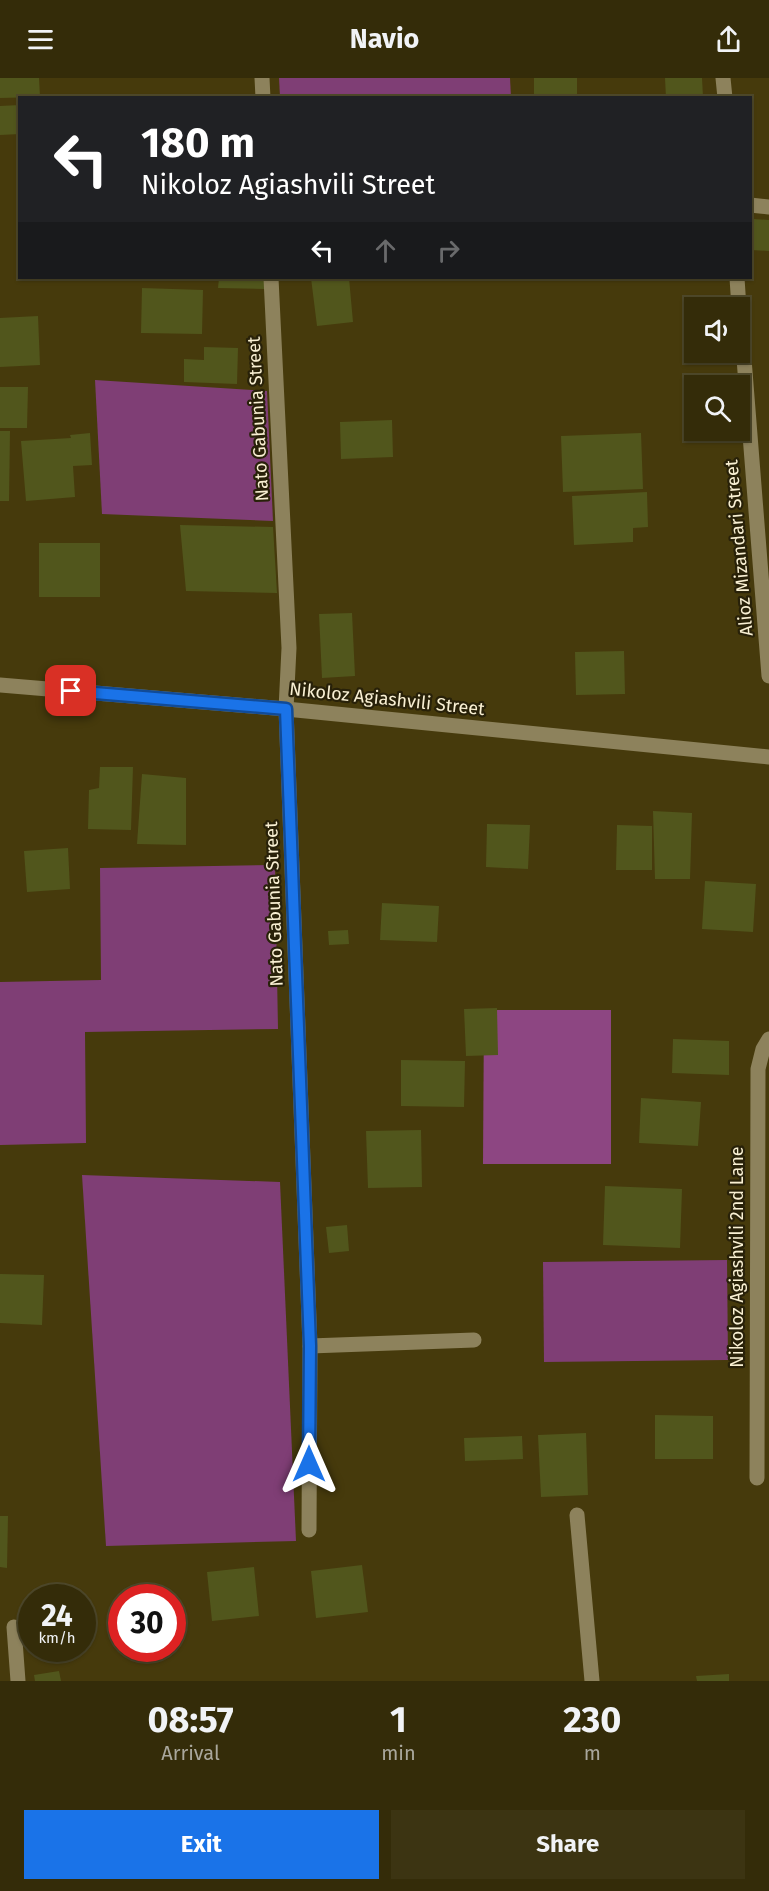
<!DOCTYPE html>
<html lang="en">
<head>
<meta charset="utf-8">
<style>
  body { margin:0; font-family:"Fira Sans",sans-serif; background:#3c3412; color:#f1f3f6; height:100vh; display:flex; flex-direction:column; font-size:22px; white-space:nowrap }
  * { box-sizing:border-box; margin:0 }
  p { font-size:20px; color:#a9a79c }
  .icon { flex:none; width:33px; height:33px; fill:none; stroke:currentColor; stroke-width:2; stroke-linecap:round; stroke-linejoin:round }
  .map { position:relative; height:1603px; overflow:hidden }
  .details { display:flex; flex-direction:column; background:#342c09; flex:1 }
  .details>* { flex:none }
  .top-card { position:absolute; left:18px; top:18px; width:734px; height:183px; border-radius:0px; box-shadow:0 2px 4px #0004,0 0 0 2px #4e482a; background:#202124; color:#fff; overflow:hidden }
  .tools { position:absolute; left:684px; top:219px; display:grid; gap:12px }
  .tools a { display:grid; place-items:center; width:66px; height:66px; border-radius:0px; background:#342c09; box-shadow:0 2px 4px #0004,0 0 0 2px #4e482a; font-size:30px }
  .speed { position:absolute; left:18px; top:1506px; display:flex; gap:12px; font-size:30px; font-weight:700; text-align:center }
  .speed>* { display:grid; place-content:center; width:78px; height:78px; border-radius:50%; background:#342c09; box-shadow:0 2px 4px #0004,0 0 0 2px #4e482a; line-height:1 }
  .speed small { font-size:15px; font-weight:400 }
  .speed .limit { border:9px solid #d22; background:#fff; color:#111 }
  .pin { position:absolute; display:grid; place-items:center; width:51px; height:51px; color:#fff; margin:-26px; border-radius:12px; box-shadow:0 3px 9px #0006 }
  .me { position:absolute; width:66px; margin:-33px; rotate:0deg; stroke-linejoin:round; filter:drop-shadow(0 0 4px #0008) }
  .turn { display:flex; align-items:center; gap:21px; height:126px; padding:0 24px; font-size:27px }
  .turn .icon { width:78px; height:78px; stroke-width:2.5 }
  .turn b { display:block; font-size:42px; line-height:51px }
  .lanes { display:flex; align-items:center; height:57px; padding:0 24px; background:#0003; justify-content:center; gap:30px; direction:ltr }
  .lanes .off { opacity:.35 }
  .eta { display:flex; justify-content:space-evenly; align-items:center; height:102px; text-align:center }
  .eta b { font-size:36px; font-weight:700; line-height:42px }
  .action { display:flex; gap:12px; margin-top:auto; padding:12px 24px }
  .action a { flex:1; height:69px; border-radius:0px; background:#1a73e8; color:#fff; font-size:24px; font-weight:700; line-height:69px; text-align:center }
  .action a+a { background:#3c3412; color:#f1f3f6 }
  header { display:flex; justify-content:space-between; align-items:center; height:78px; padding:0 24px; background:#342c09; font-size:27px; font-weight:700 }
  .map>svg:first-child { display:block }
</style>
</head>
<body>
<header><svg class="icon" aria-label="menu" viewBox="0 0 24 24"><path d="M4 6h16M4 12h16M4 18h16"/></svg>Navio<svg class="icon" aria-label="share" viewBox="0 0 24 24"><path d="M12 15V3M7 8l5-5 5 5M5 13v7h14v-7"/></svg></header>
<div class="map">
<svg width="769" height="1603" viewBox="0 0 769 1603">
  <rect width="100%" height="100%" fill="#463a0c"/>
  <g fill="#7f3e75">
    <polygon points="279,0 510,0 511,19 280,19"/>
    <polygon points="95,302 267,313 273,443 102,436"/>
    <polygon points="275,787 278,951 85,954 86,1065 0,1067 0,904 101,902 100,790"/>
    <polygon points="82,1097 280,1104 296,1463 106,1468"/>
    <polygon points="727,1182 728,1282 544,1284 543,1184"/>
  </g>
  <polygon fill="#8d4682" points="484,932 611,932 611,1086 483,1086"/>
  <g fill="#51561c">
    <polygon points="0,0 39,0 40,19 0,20"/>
    <rect x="534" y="0" width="43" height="20"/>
    <polygon points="665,0 702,0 703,19 666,20"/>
    <polygon points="20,27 20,56 0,57 0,28"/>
    <polygon points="753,141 769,142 769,173 751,172"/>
    <polygon points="219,200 264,200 264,211 218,210"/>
    <polygon points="311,200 349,200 353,244 317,248"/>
    <polygon points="142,210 203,212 202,256 141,255"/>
    <polygon points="38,238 40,287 0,289 0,240"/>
    <polygon points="204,269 238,270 237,306 184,304 184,281 204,282"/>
    <polygon points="0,309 28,309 27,350 0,350"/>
    <polygon points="392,342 393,379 341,381 340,344"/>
    <polygon points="0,353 10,353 9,423 0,423"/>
    <polygon points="90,355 92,387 73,388 75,419 26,423 21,363 71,360 70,357"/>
    <polygon points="641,355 643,411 563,414 561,358"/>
    <polygon points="647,414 648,449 633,450 633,464 574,467 572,418"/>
    <polygon points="180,447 273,449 277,515 186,513"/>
    <rect x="39" y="465" width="61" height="54"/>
    <polygon points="352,535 355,598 322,600 319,536"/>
    <polygon points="624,573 625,616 576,617 575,574"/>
    <polygon points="100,689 133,689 131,752 88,751 89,712 99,710"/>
    <polygon points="142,696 186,700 186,767 137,766"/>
    <polygon points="653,733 692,735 690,801 655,801"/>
    <polygon points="487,746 530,747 528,791 486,789"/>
    <polygon points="617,747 652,748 652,792 616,792"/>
    <polygon points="68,770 70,811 27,814 24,773"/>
    <polygon points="705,803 756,806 753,854 702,851"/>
    <polygon points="382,825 439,828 437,864 380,862"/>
    <polygon points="348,852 349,866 329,867 328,853"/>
    <polygon points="497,930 498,977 466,978 464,931"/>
    <polygon points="673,961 729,963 729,997 672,995"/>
    <polygon points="401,982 465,983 464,1029 401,1028"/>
    <polygon points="641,1020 701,1024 698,1068 639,1065"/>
    <polygon points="421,1052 422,1109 368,1110 366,1053"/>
    <polygon points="605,1108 682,1111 680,1170 603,1167"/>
    <polygon points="347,1147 349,1173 329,1175 326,1149"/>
    <polygon points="0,1196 44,1197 42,1247 0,1245"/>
    <polygon points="655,1337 713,1338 713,1381 655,1381"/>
    <polygon points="586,1355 588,1417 541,1419 538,1357"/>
    <polygon points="522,1358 523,1381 465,1383 464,1360"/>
    <polygon points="0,1438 8,1438 7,1490 0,1489"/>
    <polygon points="362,1487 368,1534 316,1540 311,1493"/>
    <polygon points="254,1489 259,1538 212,1543 207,1494"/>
    <polygon points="167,1511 167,1520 127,1520 127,1513"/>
    <polygon points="59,1593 61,1603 35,1603 34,1597"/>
    <polygon points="729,1596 729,1603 697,1603 696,1598"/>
  </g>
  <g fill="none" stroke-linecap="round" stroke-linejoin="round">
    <g stroke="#8d825c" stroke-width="15">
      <polyline points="262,0 263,20"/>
      <polyline points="723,0 725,20"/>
      <polyline points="750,127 769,129"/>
      <polyline points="271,200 289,570 286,631 310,1268 309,1452"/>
      <polyline points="737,200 739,230"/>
      <polyline points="740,230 769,598"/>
      <polyline points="0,607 286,631 769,679"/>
      <polyline points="310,1268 474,1262"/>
      <polyline points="757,1400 758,991 763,971 769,961"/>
      <polyline points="577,1437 592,1603"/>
      <polyline points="14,1549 18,1603"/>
    </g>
  </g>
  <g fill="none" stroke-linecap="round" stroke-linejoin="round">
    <defs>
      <polyline id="route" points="71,613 286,631 310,1268 309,1386"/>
    </defs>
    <use href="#route" stroke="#114b97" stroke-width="15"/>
    <use href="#route" stroke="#1a73e8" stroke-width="10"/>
  </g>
  <g text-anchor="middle" stroke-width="4.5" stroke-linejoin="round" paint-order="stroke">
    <g font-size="18" fill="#f9f0d3" stroke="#282109">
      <text transform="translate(258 341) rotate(-93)" y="6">Nato Gabunia Street</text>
      <text transform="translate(739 470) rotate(-95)" y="6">Alioz Mizandari Street</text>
      <text transform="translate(387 621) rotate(6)" y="6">Nikoloz Agiashvili Street</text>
      <text transform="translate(274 826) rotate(-92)" y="6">Nato Gabunia Street</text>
      <text transform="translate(737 1179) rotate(-90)" y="6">Nikoloz Agiashvili 2nd Lane</text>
    </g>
  </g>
</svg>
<div class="tools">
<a><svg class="icon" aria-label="sound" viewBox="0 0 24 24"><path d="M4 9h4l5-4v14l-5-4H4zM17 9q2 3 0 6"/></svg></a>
<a><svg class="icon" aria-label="search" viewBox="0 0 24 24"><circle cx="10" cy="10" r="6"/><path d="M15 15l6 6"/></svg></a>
</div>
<div class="speed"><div>24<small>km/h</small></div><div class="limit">30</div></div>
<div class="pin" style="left:71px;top:613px;background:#d93025"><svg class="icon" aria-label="arrive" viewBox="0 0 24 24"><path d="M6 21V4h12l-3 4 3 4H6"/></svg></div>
<svg class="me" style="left:309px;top:1386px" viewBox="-20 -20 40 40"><path d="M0-17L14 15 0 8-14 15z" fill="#1a73e8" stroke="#fff" stroke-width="4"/></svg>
<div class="top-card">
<div class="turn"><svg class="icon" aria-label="left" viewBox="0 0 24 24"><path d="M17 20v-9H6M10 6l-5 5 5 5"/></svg><div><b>180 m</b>Nikoloz Agiashvili Street</div></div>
<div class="lanes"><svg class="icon" aria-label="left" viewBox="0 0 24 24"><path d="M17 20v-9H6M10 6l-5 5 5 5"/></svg><svg class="icon off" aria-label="ahead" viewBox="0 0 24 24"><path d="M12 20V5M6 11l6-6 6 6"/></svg><svg class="icon off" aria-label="right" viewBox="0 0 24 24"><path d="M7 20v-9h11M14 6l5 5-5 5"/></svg></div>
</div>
</div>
<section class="details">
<div class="eta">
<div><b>08:57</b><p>Arrival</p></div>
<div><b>1</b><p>min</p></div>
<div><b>230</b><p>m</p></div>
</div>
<div class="action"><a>Exit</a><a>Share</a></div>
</section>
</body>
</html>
